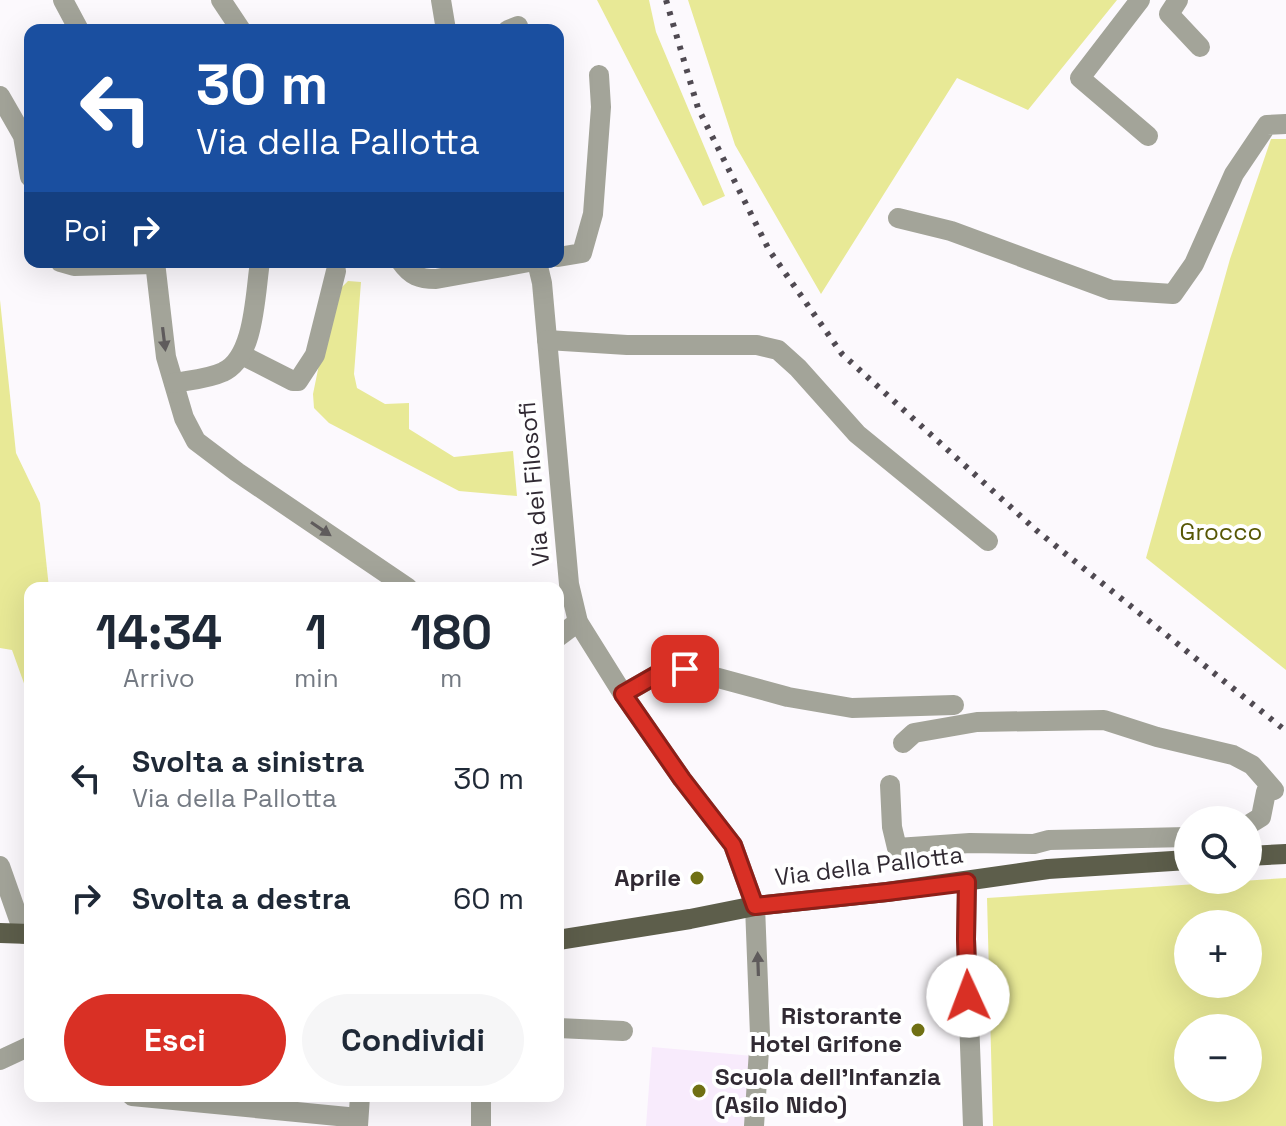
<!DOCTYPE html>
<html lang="it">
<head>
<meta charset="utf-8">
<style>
  body { margin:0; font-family:"Space Grotesk",sans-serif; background:#f6f6f7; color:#1f2937; height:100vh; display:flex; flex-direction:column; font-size:30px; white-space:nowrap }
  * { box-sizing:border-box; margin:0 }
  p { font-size:26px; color:#747a83 }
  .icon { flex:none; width:44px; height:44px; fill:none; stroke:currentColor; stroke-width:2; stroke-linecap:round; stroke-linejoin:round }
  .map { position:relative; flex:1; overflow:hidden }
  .sheet { position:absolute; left:24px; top:582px; width:540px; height:520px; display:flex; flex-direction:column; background:#fff; border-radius:16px; box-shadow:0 8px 32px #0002 }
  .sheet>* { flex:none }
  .banner { position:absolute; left:24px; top:24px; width:540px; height:244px; border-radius:16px; box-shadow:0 8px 32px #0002; background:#1a4fa0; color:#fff; overflow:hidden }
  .buttons { position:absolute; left:1174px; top:806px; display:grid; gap:16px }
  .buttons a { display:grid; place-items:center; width:88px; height:88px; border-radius:50%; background:#fff; box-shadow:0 8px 32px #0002; font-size:40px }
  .pin { position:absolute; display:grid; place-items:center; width:68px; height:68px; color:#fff; margin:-34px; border-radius:16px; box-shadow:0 4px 12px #0006 }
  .me { position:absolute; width:88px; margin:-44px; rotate:358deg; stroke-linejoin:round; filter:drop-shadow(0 0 6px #0008) }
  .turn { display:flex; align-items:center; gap:28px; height:168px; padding:0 40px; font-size:36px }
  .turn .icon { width:104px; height:104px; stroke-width:2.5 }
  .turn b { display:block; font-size:56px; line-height:68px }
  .then { display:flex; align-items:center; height:76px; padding:0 40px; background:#0003; gap:16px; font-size:30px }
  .eta { display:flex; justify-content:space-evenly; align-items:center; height:136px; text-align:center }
  .eta b { font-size:48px; font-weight:600; line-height:56px }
  .action { display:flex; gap:16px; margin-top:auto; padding:16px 40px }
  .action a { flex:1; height:92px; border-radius:48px; background:#d93025; color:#fff; font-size:32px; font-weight:600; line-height:92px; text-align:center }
  .action a+a { background:#f6f6f7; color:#1f2937 }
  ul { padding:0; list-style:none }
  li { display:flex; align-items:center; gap:24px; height:120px; padding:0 40px }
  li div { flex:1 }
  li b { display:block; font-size:30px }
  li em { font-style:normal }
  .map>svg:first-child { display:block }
</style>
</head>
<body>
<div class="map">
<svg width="1286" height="1126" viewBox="0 0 1286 1126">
  <rect width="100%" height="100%" fill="#fcf9fd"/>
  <polygon fill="#f8ebfc" points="652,1047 753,1056 746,1126 646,1126"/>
  <g fill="#e8e996" fill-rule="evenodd">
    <polygon points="597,0 649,0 656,32 725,196 703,206"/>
    <polygon points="688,0 1117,0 1028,110 957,78 821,294 735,145"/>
    <polygon points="1271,139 1286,139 1286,670 1146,558 1230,259"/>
    <polygon points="348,281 361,282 354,374 357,388 385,404 409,403 409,429 454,457 513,451 517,496 459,491 329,423 314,408 313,394 333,296"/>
    <polygon points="0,300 16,453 40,503 49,588 30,588 30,700 12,650 0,648"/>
    <path d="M1286,878V1126H993L987,898ZM1248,924V984H1188V924ZM1248,1028V1088H1188V1028Z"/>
  </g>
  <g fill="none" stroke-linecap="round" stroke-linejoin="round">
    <g stroke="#a3a499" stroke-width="20">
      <polyline points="63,0 79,30"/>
      <polyline points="221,0 241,30"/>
      <polyline points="441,0 446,30"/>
      <polyline points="1140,0 1080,78 1148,136"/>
      <polyline points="1178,0 1169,14 1200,47"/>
      <polyline points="508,30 518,26"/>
      <polyline points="0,96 23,136 30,177"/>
      <polyline points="898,218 951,231 1111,290 1173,294 1194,264 1234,174 1267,125 1286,124"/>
      <polyline points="558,257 582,253 593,214 601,107 599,75"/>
      <polyline points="60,262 74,266 155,264"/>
      <polyline points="155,262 166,357 184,418 196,441 237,472 408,588"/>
      <path d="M401,262C411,276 419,279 436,279L529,262"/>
      <polyline points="537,262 542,283 569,584 578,622 623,694 682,779 733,845 755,906 760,1035 754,1126"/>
      <polyline points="547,340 627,345 757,345 778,350 798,368 857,434 988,541"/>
      <polyline points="242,355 293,381 298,381 315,355 336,271"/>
      <path d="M174,383C190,380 208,379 223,372C255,358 255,293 260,262"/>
      <polyline points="558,637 578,622"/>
      <polyline points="623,694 665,670 685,669 788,697 852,708 954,705"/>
      <polyline points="903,743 914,733 977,722 1104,720 1157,737 1233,755 1252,765 1274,790 1266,792 1261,817 1248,825"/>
      <polyline points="890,785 892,827 897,848 970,843 1034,844 1049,840 1188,837"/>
      <polyline points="0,866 24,934"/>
      <polyline points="967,882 966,939 973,1126"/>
      <polyline points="558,1028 623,1031"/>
      <polyline points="0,1060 30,1046"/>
      <polyline points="132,1096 358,1118"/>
      <polyline points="481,1096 481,1126"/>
      <polyline points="358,1126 360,1096"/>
    </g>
    <g stroke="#5d5e4b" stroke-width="20">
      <polyline points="1248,856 1286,854"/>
      <polyline points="0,933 30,934"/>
      <polyline points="558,940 690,919 755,906 887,892 1048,869 1188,860"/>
    </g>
    <polyline stroke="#504a52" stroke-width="6" stroke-dasharray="4 8" stroke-linecap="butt" points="666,0 698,108 769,250 842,354 1036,530 1286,731"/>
  </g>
  <defs><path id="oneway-solid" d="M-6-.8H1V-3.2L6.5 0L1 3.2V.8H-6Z" transform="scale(2)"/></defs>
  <g fill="#5f5b5c">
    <use href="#oneway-solid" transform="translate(164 339) rotate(83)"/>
    <use href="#oneway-solid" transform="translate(321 529) rotate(34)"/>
    <use href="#oneway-solid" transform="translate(758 964) rotate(-92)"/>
  </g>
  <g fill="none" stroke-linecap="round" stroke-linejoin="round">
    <defs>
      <polyline id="route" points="685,669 665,670 623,694 682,779 733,845 755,906 887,892 967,882 966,939 968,996"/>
    </defs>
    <use href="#route" stroke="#8d1f18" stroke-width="20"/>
    <use href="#route" stroke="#d93025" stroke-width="14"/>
  </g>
  <g fill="#707013" stroke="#fff" stroke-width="3">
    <circle cx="697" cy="878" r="8"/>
    <circle cx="918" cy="1030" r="8"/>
    <circle cx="699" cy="1091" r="8"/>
  </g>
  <g text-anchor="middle" stroke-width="8" stroke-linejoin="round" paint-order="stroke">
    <g font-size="24" fill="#312a33" stroke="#fff">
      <text transform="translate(534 484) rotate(-95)" y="8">Via dei Filosofi</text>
      <text transform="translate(869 866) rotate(-7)" y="8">Via della Pallotta</text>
    </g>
    <g font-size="24" fill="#575704" stroke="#fff">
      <text x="1221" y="540">Grocco</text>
    </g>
    <g font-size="24" font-weight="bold" fill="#312a33" stroke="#fff" text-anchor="end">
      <text x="681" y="886">Aprile</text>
      <text x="902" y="1024">Ristorante<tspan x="902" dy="28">Hotel Grifone</tspan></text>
      <text x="715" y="1085" text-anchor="start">Scuola dell'Infanzia<tspan x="715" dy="28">(Asilo Nido)</tspan></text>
    </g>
  </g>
</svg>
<div class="buttons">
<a><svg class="icon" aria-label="search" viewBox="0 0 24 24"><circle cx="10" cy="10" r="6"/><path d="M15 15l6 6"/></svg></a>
<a>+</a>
<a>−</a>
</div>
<div class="pin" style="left:685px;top:669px;background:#d93025"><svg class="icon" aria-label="arrive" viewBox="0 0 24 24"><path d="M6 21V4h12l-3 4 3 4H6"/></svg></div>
<svg class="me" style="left:968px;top:996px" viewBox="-20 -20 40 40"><circle r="19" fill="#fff"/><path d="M0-13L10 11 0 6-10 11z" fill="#d93025"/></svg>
<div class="banner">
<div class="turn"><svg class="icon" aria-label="left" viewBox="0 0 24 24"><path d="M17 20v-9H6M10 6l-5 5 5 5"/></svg><div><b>30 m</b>Via della Pallotta</div></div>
<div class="then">Poi<svg class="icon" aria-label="right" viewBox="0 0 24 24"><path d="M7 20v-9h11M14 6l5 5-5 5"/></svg></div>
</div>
<section class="sheet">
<div class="eta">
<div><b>14:34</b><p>Arrivo</p></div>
<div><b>1</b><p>min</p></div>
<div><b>180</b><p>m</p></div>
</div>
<ul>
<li><svg class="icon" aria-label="left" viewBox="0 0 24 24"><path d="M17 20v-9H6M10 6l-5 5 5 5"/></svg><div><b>Svolta a sinistra</b><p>Via della Pallotta</p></div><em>30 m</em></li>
<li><svg class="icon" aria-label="right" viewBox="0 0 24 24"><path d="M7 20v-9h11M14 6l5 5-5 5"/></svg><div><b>Svolta a destra</b></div><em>60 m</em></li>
</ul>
<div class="action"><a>Esci</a><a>Condividi</a></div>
</section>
</div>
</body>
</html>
